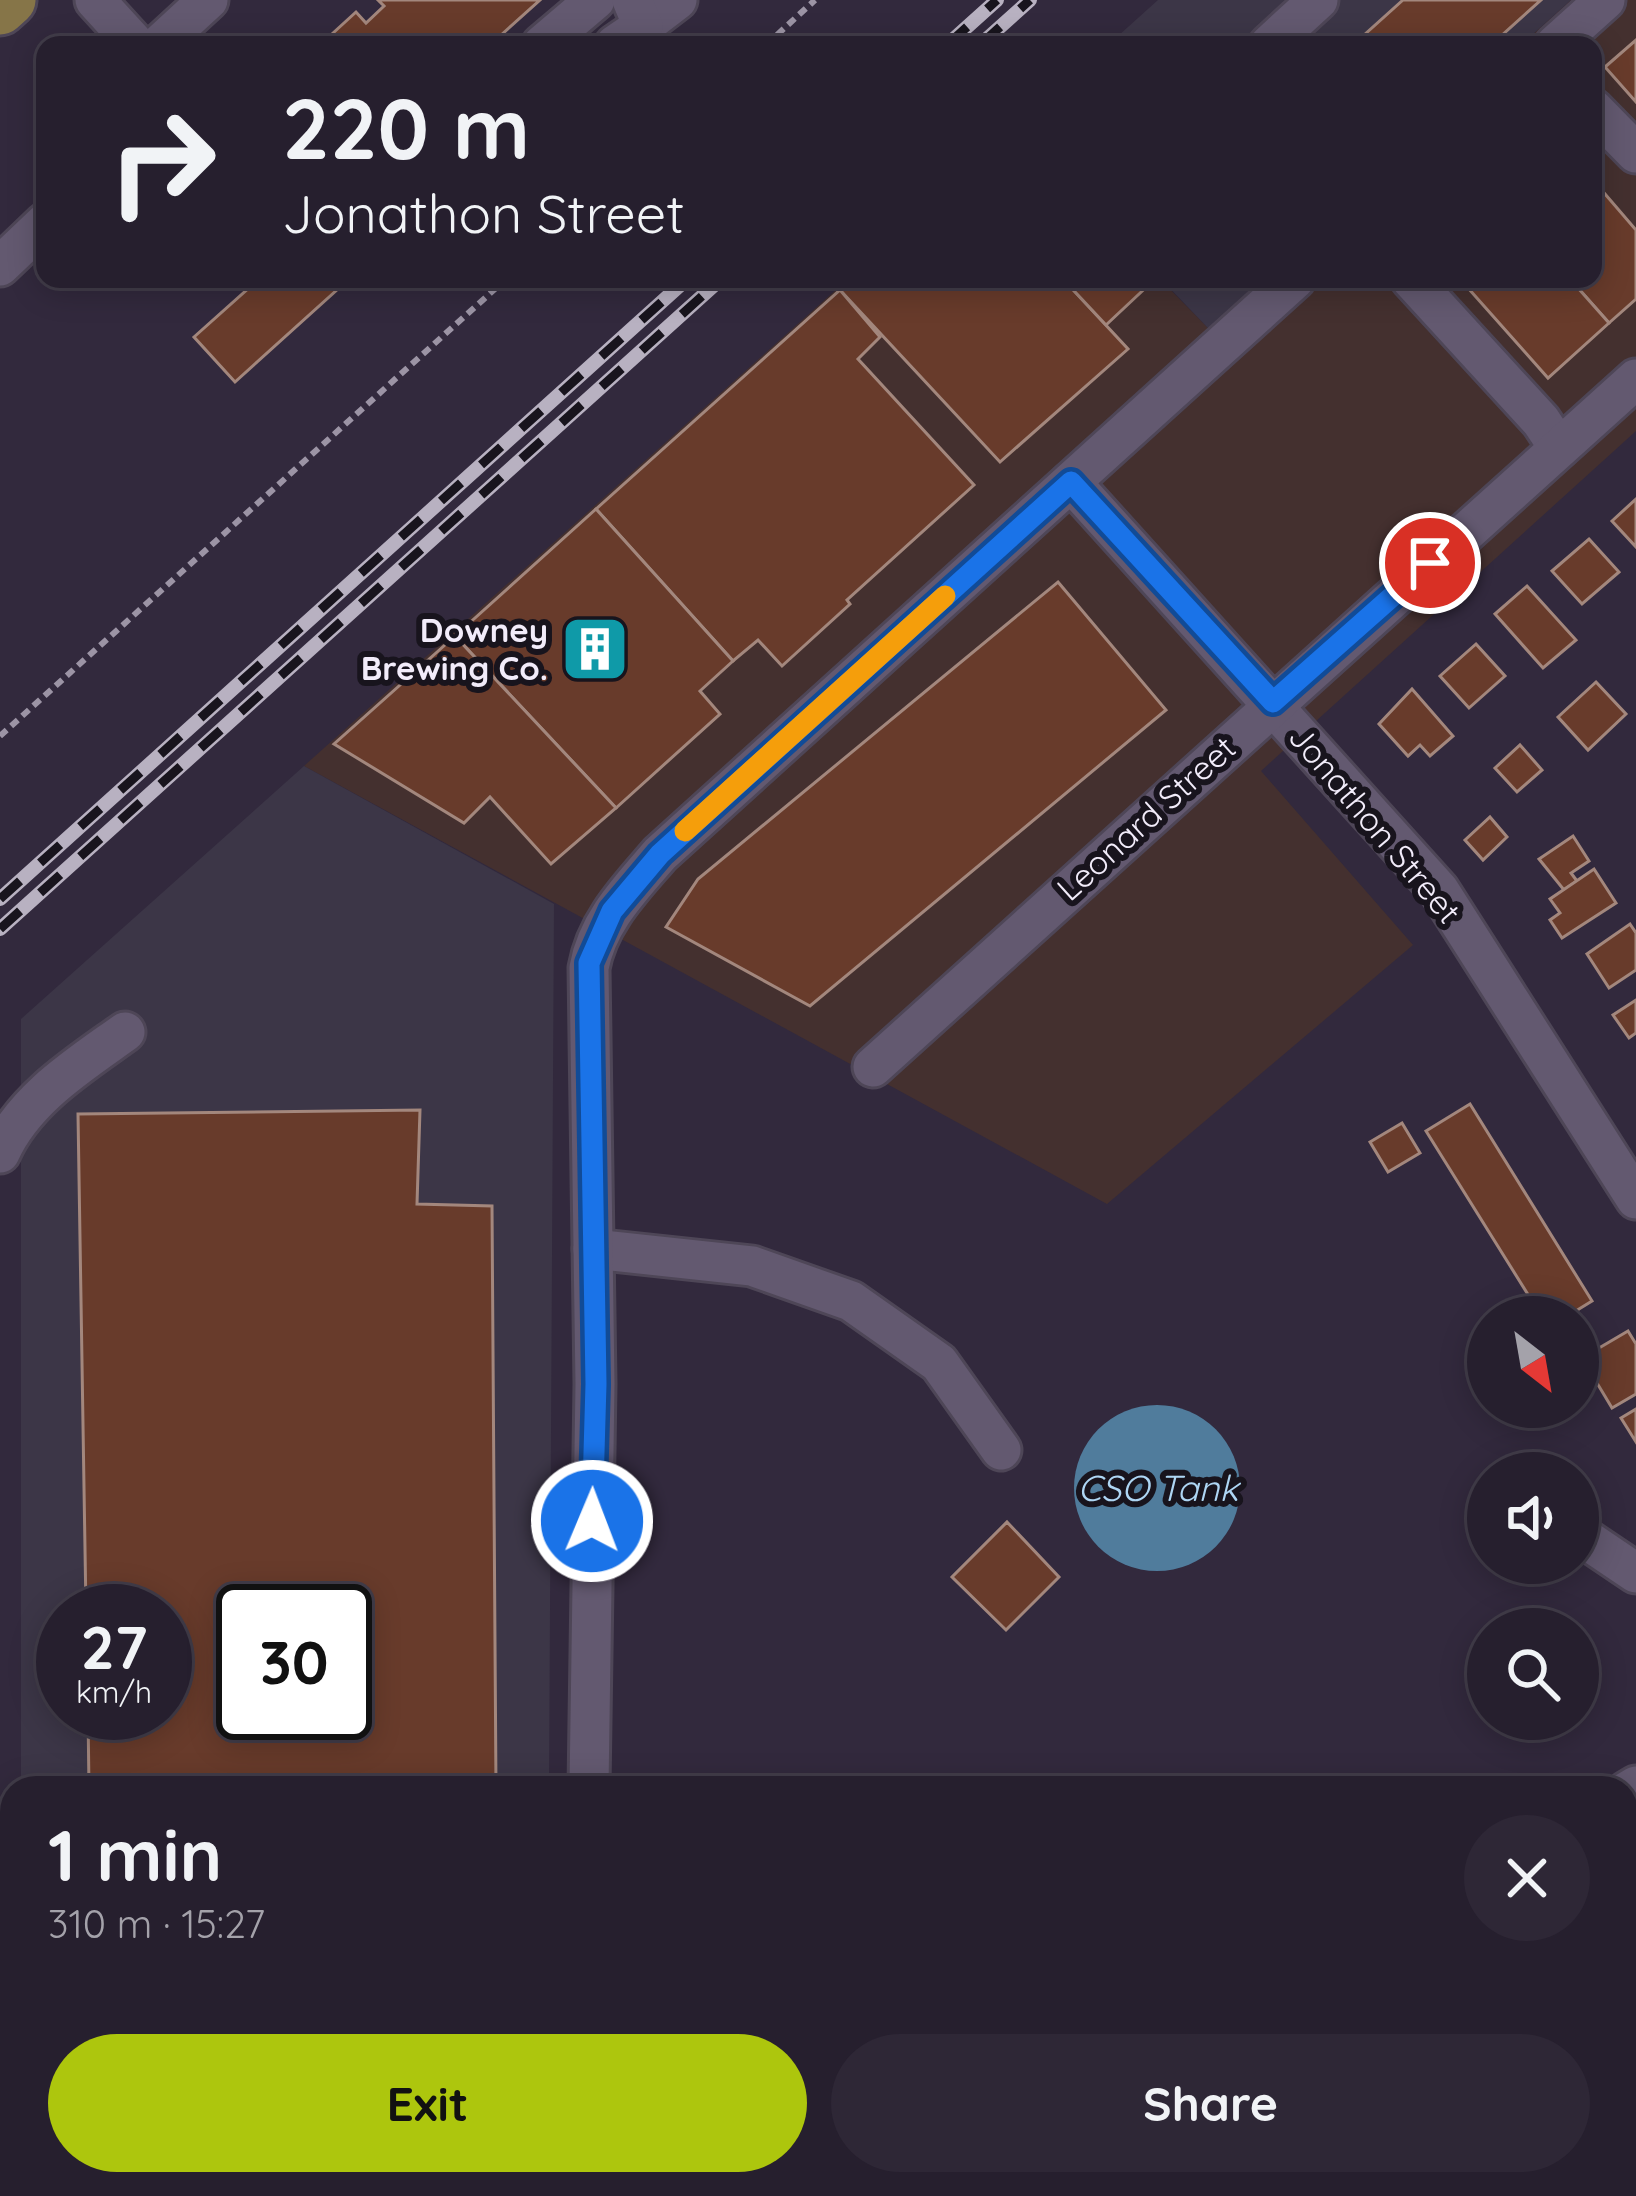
<!DOCTYPE html>
<html lang="en">
<head>
<meta charset="utf-8">
<style>
  body { margin:0; font-family:Quicksand,sans-serif; background:#2e2736; color:#f1f3f6; height:100vh; display:flex; flex-direction:column; font-size:45px; white-space:nowrap }
  * { box-sizing:border-box; margin:0 }
  p { font-size:39px; color:#a4a2aa }
  .icon { flex:none; width:66px; height:66px; fill:none; stroke:currentColor; stroke-width:2; stroke-linecap:round; stroke-linejoin:round }
  .map { position:relative; flex:1; overflow:hidden }
  .panel { position:absolute; left:0px; top:1776px; width:1638px; height:420px; display:flex; flex-direction:column; background:#261f2e; border-radius:36px 36px 0 0; box-shadow:0 6px 30px #0003,0 0 0 3px #423d4a }
  .panel>* { flex:none }
  .guide { position:absolute; left:36px; top:36px; width:1566px; height:252px; border-radius:24px; box-shadow:0 6px 30px #0003,0 0 0 3px #423d4a; background:#261f2e; color:#f1f3f6; overflow:hidden }
  .needle { width:78px; rotate:149deg }
  .controls { position:absolute; left:1467px; top:1296px; display:grid; gap:24px }
  .controls a { display:grid; place-items:center; width:132px; height:132px; border-radius:50%; background:#261f2e; box-shadow:0 6px 30px #0003,0 0 0 3px #423d4a; font-size:60px }
  .speed { position:absolute; left:36px; top:1584px; display:flex; gap:24px; font-size:60px; font-weight:700; text-align:center }
  .speed>* { display:grid; place-content:center; width:156px; height:156px; border-radius:50%; background:#261f2e; box-shadow:0 6px 30px #0003,0 0 0 3px #423d4a; line-height:1 }
  .speed small { font-size:30px; font-weight:400 }
  .speed .limit { border:6px solid #111; border-radius:18px; background:#fff; color:#111 }
  .pin { position:absolute; display:grid; place-items:center; width:102px; height:102px; color:#fff; margin:-51px; border:6px solid #fff; border-radius:50%; box-shadow:0 3px 12px #0007 }
  .me { position:absolute; width:132px; margin:-66px; rotate:1deg; stroke-linejoin:round; filter:drop-shadow(0 0 9px #0008) }
  .turn { display:flex; align-items:center; gap:42px; height:252px; padding:0 48px; font-size:54px }
  .turn .icon { width:156px; height:156px; stroke-width:2.5 }
  .turn b { display:block; font-size:84px; line-height:102px }
  .round { display:grid; place-items:center; flex:none; width:126px; height:126px; border-radius:63px; background:#2e2736 }
  .overview { display:flex; align-items:center; justify-content:space-between; height:204px; padding:0 48px }
  h1 { font-size:72px; font-weight:700; line-height:90px }
  .primary-button { display:flex; gap:24px; margin-top:auto; padding:24px 48px }
  .primary-button a { flex:1; height:138px; border-radius:72px; background:#adc60d; color:#111; font-size:48px; font-weight:700; line-height:138px; text-align:center }
  .primary-button a+a { background:#2e2736; color:#f1f3f6 }
  .map>svg:first-child { display:block }
</style>
</head>
<body>
<div class="map">
<svg width="1636" height="2196" viewBox="0 0 1636 2196">
  <rect width="100%" height="100%" fill="#32293d"/>
  <polygon fill="#44302f" points="1571,0 1636,0 1636,431 1261,771 1413,945 1107,1204 304,766 848,279 1160,279 1208,328 1262,279 1593,279 1593,45 1521,45"/>
  <g fill="#3c3647" fill-rule="evenodd">
    <polygon points="1158,0 1571,0 1521,45 1108,45"/>
    <polygon points="1161,279 1262,279 1208,328"/>
    <path d="M304,766L554,904L549,1788H21V1019ZM63,1611H165V1713H63ZM243,1611H345V1713H243Z"/>
    <rect x="21" y="2184" width="526" height="12"/>
    <polygon points="631,2184 1465,2184 1473,2196 630,2196"/>
  </g>
  <circle fill="#507c9c" cx="1157" cy="1488" r="83"/>
  <g fill="#683b2b" stroke="#a3877d" stroke-width="3" fill-rule="evenodd">
    <polygon points="378,0 540,0 490,45 320,45 356,12 366,23 384,6"/>
    <polygon points="1403,0 1541,0 1491,45 1353,45"/>
    <polygon points="1636,40 1636,102 1605,67"/>
    <polygon points="1593,180 1636,230 1636,299 1609,323 1570,279 1593,279"/>
    <polygon points="245,279 349,279 235,382 194,337 251,286"/>
    <polygon points="852,279 1063,279 1128,349 1000,462 840,290"/>
    <polygon points="1063,279 1155,279 1106,325"/>
    <polygon points="1460,279 1570,279 1609,323 1548,378"/>
    <polygon points="840,290 880,337 858,359 974,485 847,600 850,604 782,666 758,640 733,661 596,509"/>
    <polygon points="1636,499 1636,547 1612,521"/>
    <polygon points="596,509 733,661 700,691 720,714 616,808 455,636"/>
    <polygon points="1589,539 1619,572 1582,604 1552,571"/>
    <polygon points="1058,582 1166,710 810,1006 666,927 698,879"/>
    <polygon points="1527,586 1576,640 1543,668 1495,614"/>
    <polygon points="455,636 616,808 551,864 490,797 464,823 334,744"/>
    <polygon points="1476,644 1505,676 1469,708 1440,676"/>
    <polygon points="1596,682 1626,714 1588,750 1558,717"/>
    <polygon points="1412,689 1453,736 1430,756 1420,745 1408,756 1379,724"/>
    <polygon points="1520,745 1542,770 1517,792 1495,768"/>
    <polygon points="1490,817 1507,837 1483,860 1465,840"/>
    <polygon points="1573,836 1589,861 1571,873 1577,881 1564,890 1539,859"/>
    <polygon points="1594,869 1616,903 1562,938 1550,920 1560,913 1550,899"/>
    <polygon points="1630,924 1636,933 1636,970 1609,988 1587,954"/>
    <polygon points="1636,1000 1636,1033 1629,1038 1613,1015"/>
    <polygon points="1470,1104 1592,1301 1566,1317 1542,1317 1426,1131"/>
    <path d="M420,1110L417,1204L492,1206L496,1788H89L88,1713H165V1611H86L78,1114ZM243,1611H345V1713H243Z"/>
    <polygon points="1402,1123 1420,1153 1388,1172 1370,1142"/>
    <polygon points="1628,1331 1636,1344 1636,1394 1612,1408 1582,1358"/>
    <polygon points="1636,1409 1636,1442 1621,1418"/>
    <polygon points="1007,1522 1059,1577 1006,1630 952,1577"/>
    <polygon points="1635,2058 1636,2109 1626,2115 1626,2063"/>
    <polygon points="1636,2125 1636,2176 1626,2182 1626,2131"/>
    <polygon points="987,2184 1340,2184 1348,2196 968,2196"/>
    <polygon points="1528,2184 1550,2184 1557,2196 1514,2196"/>
  </g>
  <g fill="none" stroke-linecap="round" stroke-linejoin="round">
    <defs>
      <g id="minor">
        <polyline points="95,0 136,45"/>
        <polyline points="643,26 677,0"/>
        <polyline points="159,45 208,0"/>
        <polyline points="542,45 595,0"/>
        <polyline points="615,45 643,26 632,0"/>
        <polyline points="1269,45 1318,0"/>
        <polyline points="1555,45 1605,0"/>
        <polyline points="1593,109 1636,153"/>
        <polyline points="0,266 45,223"/>
        <polyline points="1411,279 1541,421 1559,448"/>
        <polyline points="1071,482 1439,890 1636,1199"/>
        <polyline points="873,1067 1636,379"/>
        <path d="M0,1153C24,1099 79,1065 125,1032"/>
        <polyline points="593,1249 752,1266 851,1301 939,1363 1001,1450"/>
        <polyline points="1590,1542 1636,1573"/>
        <path d="M589,1788L595,1384L589,968C597,922 630,889 660,854L1295,279"/>
        <polyline points="1626,1792 1636,1786"/>
        <polyline points="1626,1886 1636,1902"/>
        <polyline points="1394,2184 1401,2196"/>
        <polyline points="569,2196 571,2184"/>
      </g>
      <polyline id="major" points="0,9 10,0"/>
    </defs>
    <use href="#minor" stroke="#4e4657" stroke-width="45"/>
    <use href="#major" stroke="#4e4657" stroke-width="57"/>
    <g stroke="#9c94a5" stroke-width="6" stroke-dasharray="9 6" stroke-linecap="butt">
      <polyline points="766,45 815,0"/>
      <polyline points="0,736 506,279"/>
    </g>
    <use href="#minor" stroke="#635970" stroke-width="39"/>
    <use href="#major" stroke="#867548" stroke-width="51"/>
    <defs>
      <g id="rail">
        <polyline points="947,45 997,0"/>
        <polyline points="980,45 1030,0"/>
        <polyline points="0,899 687,279"/>
        <polyline points="0,929 721,279"/>
      </g>
    </defs>
    <use href="#rail" stroke="#b8b1c1" stroke-width="14"/>
    <use href="#rail" stroke="#18141d" stroke-width="9" stroke-dasharray="27" stroke-linecap="butt"/>
  </g>
  <g fill="none" stroke-linecap="round" stroke-linejoin="round">
    <defs>
      <polyline id="route" points="592,1521 596,1384 589,963 612,911 660,854 1071,482 1273,702 1430,563"/>
    </defs>
    <use href="#route" stroke="#114b97" stroke-width="30"/>
    <use href="#route" stroke="#1a73e8" stroke-width="21"/>
    <polyline stroke="#f59e0b" stroke-width="21" points="685,831 945,596"/>
  </g>
  <defs>
    <symbol id="building-square" viewBox="-11 -11 22 22"><rect x="-9" y="-9" width="18" height="18" rx="4" fill="#0f9aa8" stroke="#18141d"/><path d="M-4-6H4V6H1V3H-1V6H-4ZM-2.5-4.3h1.7v1.8h-1.7ZM.8-4.3h1.7v1.8H.8ZM-2.5-1h1.7V.8h-1.7ZM.8-1h1.7V.8H.8Z" fill="#fff"/></symbol>
  </defs>
  <g fill-rule="evenodd">
    <use href="#building-square" x="557" y="611" width="76" height="76"/>
  </g>
  <g text-anchor="middle" stroke-width="12" stroke-linejoin="round" paint-order="stroke">
    <g font-size="33" font-weight="bold" fill="#f2ecfa" stroke="#18141d" text-anchor="end">
      <text x="548" y="642">Downey<tspan x="548" dy="38">Brewing Co.</tspan></text>
    </g>
    <g font-size="33" fill="#f2ecfa" stroke="#18141d">
      <text transform="translate(1146 818) rotate(-42)" y="12">Leonard Street</text>
      <text transform="translate(1375 824) rotate(50)" y="12">Jonathon Street</text>
    </g>
    <g font-size="36" font-style="italic" fill="#aed6f4" stroke="#18141d">
      <text x="1158" y="1501">CSO Tank</text>
    </g>
  </g>
</svg>
<div class="controls">
<a><svg class="needle" viewBox="-14 -14 28 28"><path d="M0-13l5 13h-10z" fill="#e53935"/><path d="M0 13l5-13h-10z" fill="#a4a2aa"/></svg></a>
<a><svg class="icon" aria-label="sound" viewBox="0 0 24 24"><path d="M4 9h4l5-4v14l-5-4H4zM17 9q2 3 0 6"/></svg></a>
<a><svg class="icon" aria-label="search" viewBox="0 0 24 24"><circle cx="10" cy="10" r="6"/><path d="M15 15l6 6"/></svg></a>
</div>
<div class="speed"><div>27<small>km/h</small></div><div class="limit">30</div></div>
<div class="pin" style="left:1430px;top:563px;background:#d93025"><svg class="icon" aria-label="arrive" viewBox="0 0 24 24"><path d="M6 21V4h12l-3 4 3 4H6"/></svg></div>
<svg class="me" style="left:592px;top:1521px" viewBox="-20 -20 40 40"><circle r="17" fill="#1a73e8" stroke="#fff" stroke-width="3"/><path d="M0-11L8 9 0 5-8 9z" fill="#fff"/></svg>
<div class="guide">
<div class="turn"><svg class="icon" aria-label="right" viewBox="0 0 24 24"><path d="M7 20v-9h11M14 6l5 5-5 5"/></svg><div><b>220 m</b>Jonathon Street</div></div>
</div>
<section class="panel">
<div class="overview"><div><h1>1 min</h1><p>310 m · 15:27</p></div><a class="round"><svg class="icon" aria-label="close" viewBox="0 0 24 24"><path d="M6 6l12 12M18 6L6 18"/></svg></a></div>
<div class="primary-button"><a>Exit</a><a>Share</a></div>
</section>
</div>
</body>
</html>
